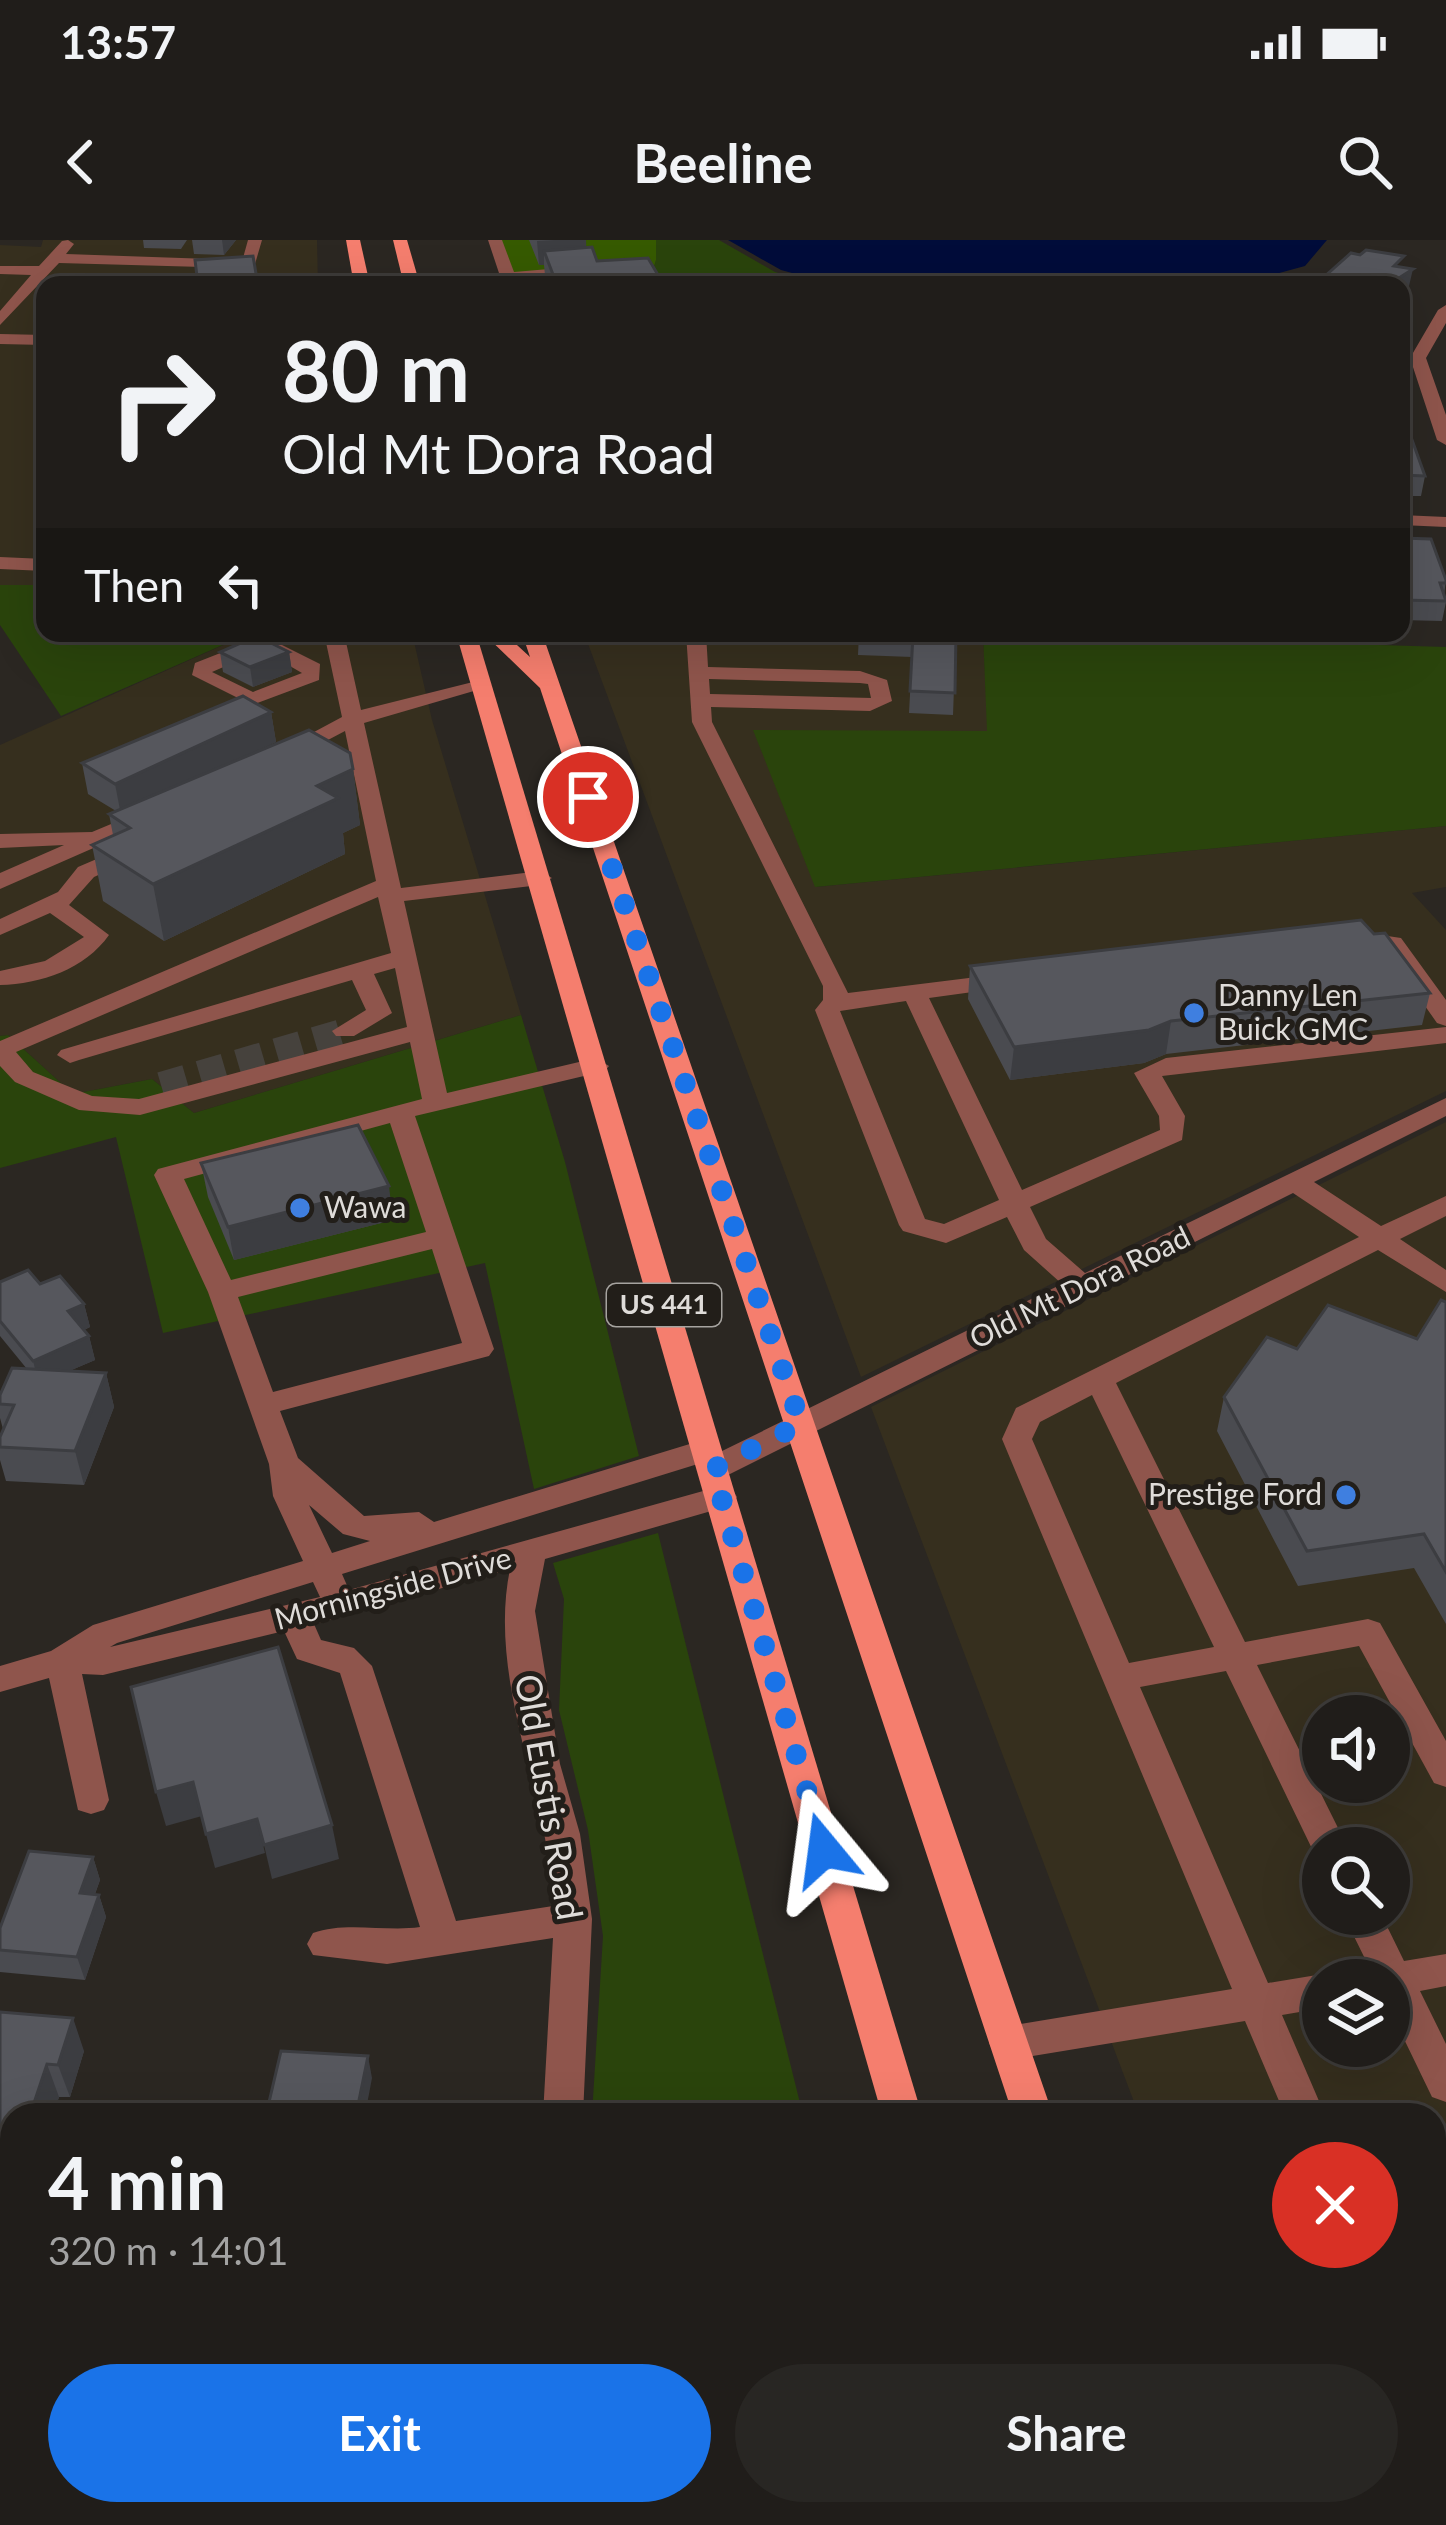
<!DOCTYPE html>
<html lang="en">
<head>
<meta charset="utf-8">
<style>
  body { margin:0; font-family:Lato,sans-serif; background:#282623; color:#f1f3f6; height:100vh; display:flex; flex-direction:column; font-size:45px; white-space:nowrap }
  * { box-sizing:border-box; margin:0 }
  p { font-size:39px; color:#a2a2a2 }
  .icon { flex:none; width:66px; height:66px; fill:none; stroke:currentColor; stroke-width:2; stroke-linecap:round; stroke-linejoin:round }
  .map { position:relative; flex:1; overflow:hidden }
  .sheet { position:absolute; left:0px; top:1863px; width:1446px; height:423px; display:flex; flex-direction:column; background:#201d1a; border-radius:36px 36px 0 0; box-shadow:0 12px 48px #0002,0 0 0 3px #3d3b39 }
  .sheet>* { flex:none }
  .banner { position:absolute; left:36px; top:36px; width:1374px; height:366px; border-radius:24px; box-shadow:0 12px 48px #0002,0 0 0 3px #3d3b39; background:#201d1a; color:#f1f3f6; overflow:hidden }
  .controls { position:absolute; left:1302px; top:1455px; display:grid; gap:24px }
  .controls a { display:grid; place-items:center; width:108px; height:108px; border-radius:50%; background:#201d1a; box-shadow:0 12px 48px #0002,0 0 0 3px #3d3b39; font-size:60px }
  .pin { position:absolute; display:grid; place-items:center; width:102px; height:102px; color:#fff; margin:-51px; border:6px solid #fff; border-radius:50%; box-shadow:0 3px 12px #0007 }
  .me { position:absolute; width:132px; margin:-66px; rotate:344deg; stroke-linejoin:round; filter:drop-shadow(0 0 9px #0008) }
  .turn { display:flex; align-items:center; gap:42px; height:252px; padding:0 48px; font-size:54px }
  .turn .icon { width:156px; height:156px; stroke-width:2.5 }
  .turn b { display:block; font-size:84px; line-height:102px }
  .then { display:flex; align-items:center; height:114px; padding:0 48px; background:#0003; gap:24px; font-size:45px }
  .round { display:grid; place-items:center; flex:none; width:126px; height:126px; border-radius:63px; background:#282623 }
  .overview { display:flex; align-items:center; justify-content:space-between; height:204px; padding:0 48px }
  h1 { font-size:72px; font-weight:700; line-height:90px }
  .button { display:flex; gap:24px; margin-top:auto; padding:24px 48px }
  .button a { flex:1; height:138px; border-radius:72px; background:#1a73e8; color:#fff; font-size:48px; font-weight:700; line-height:138px; text-align:center }
  .button a+a { background:#282623; color:#f1f3f6 }
  .status { display:flex; justify-content:space-between; align-items:center; height:84px; padding:0 60px; background:#201d1a; direction:ltr }
  .status svg { height:33px; fill:currentColor }
  header { display:flex; justify-content:space-between; align-items:center; height:156px; padding:0 48px; background:#201d1a; font-size:54px; font-weight:700 }
  .map>svg:first-child { display:block }
</style>
</head>
<body>
<div class="status"><b>13:57</b><svg viewBox="0 0 49 12"><path d="M0 12V9h3v3zM5 12V6h3v6zM10 12V3h3v9zM15 12V0h3v12zM26 1h20v11H26zM47 4h2v5h-2z"/></svg></div>
<header><svg class="icon" aria-label="back" viewBox="0 0 24 24"><path d="M15 5l-7 7 7 7"/></svg>Beeline<svg class="icon" aria-label="search" viewBox="0 0 24 24"><circle cx="10" cy="10" r="6"/><path d="M15 15l6 6"/></svg></header>
<div class="map">
<svg width="1446" height="2285" viewBox="0 0 1446 2285">
  <rect width="100%" height="100%" fill="#2b2722"/>
  <g fill="#362f1e" fill-rule="evenodd">
    <polygon points="43,0 317,0 318,45 45,45 45,345 0,345 0,5 41,7"/>
    <polygon points="250,393 412,393 432,480 521,775 194,873 152,839 73,854 8,795 0,796 0,505"/>
    <polygon points="584,393 983,393 988,491 816,647 1446,586 1446,647 1412,653 1446,690 1446,851 861,1137"/>
    <path d="M1446,882V2285H1293L1289,2274H1434V1875H1139L871,1167ZM1323,1476H1389V1542H1323ZM1323,1608H1389V1674H1323ZM1323,1740H1389V1806H1323Z"/>
  </g>
  <g fill="#2a440c">
    <polygon points="656,0 719,0 775,32 822,45 648,45 656,20"/>
    <polygon points="0,345 45,345 45,393 250,393 61,476 0,385"/>
    <polygon points="983,393 1446,407 1446,586 815,647 753,490 987,491"/>
    <polygon points="521,775 565,922 639,1216 534,1249 485,1023 163,1093 116,897 0,928 0,796 8,795 73,854 152,839 194,873"/>
    <polygon points="658,1293 803,1875 592,1875 603,1696 588,1590 559,1470 564,1359 553,1323"/>
    <polygon points="535,2274 907,2274 910,2285 534,2285"/>
  </g>
  <polygon fill="#365a00" points="498,0 656,0 656,20 648,45 513,45"/>
  <polygon fill="#000c3a" points="728,0 1327,0 1305,26 1235,45 836,45 781,30"/>
  <g fill="none" stroke-linecap="round" stroke-linejoin="round">
    <polyline stroke="#46423d" stroke-width="26" stroke-dasharray="26 14" stroke-linecap="butt" points="161,845 345,791"/>
    <g fill="#8f554c" fill-rule="evenodd">
      <polygon points="68,0 74,4 66,14 239,20 243,18 248,0 262,0 255,24 239,28 59,23 0,85 0,71 31,35 0,34 0,26 39,26 62,1"/>
      <polygon points="488,0 502,0 514,32 584,26 591,30 517,40 519,45 406,45 499,33"/>
      <polygon points="1446,65 1446,83 1426,118 1446,175 1446,205 1437,200 1410,118 1438,70"/>
      <polygon points="0,94 45,95 45,105 0,104"/>
      <polygon points="1401,275 1446,277 1446,287 1401,285"/>
      <polygon points="0,317 45,319 45,331 0,329"/>
      <path d="M271,393H299L280,404L320,424L319,440L252,465L192,435L195,423ZM262,410L302,433L253,452L212,432Z"/>
      <path d="M324,393H344L361,470L481,440L491,446L364,483L401,648L540,631L552,638L540,645L404,661L447,853L596,818L609,826L605,831L415,876L494,1109L489,1116L280,1171L298,1218L364,1276L419,1272L434,1282L706,1199L717,1202L720,1212L1062,1044L1024,1010L1007,977L946,1003L903,991L899,985L815,770L823,760V746L692,482L686,393H706L708,427L860,431L887,440L892,461L870,471L711,467L712,482L848,753L1009,733L1021,740L1009,747L929,758L1022,950L1160,890L1159,876L1134,833L1166,818L1446,787V803L1162,836L1185,876L1182,900L1030,967L1046,999L1085,1033L1446,858V876L1314,942L1381,986L1446,956V976L1400,999L1446,1030V1052L1378,1010L1116,1143L1245,1402L1368,1379L1380,1383L1446,1501V1547L1434,1543L1359,1406L1257,1425L1348,1608H1323V1621L1317,1619L1226,1431L1140,1447L1268,1743L1323,1734L1337,1740H1323V1768L1282,1775L1325,1875H1285L1245,1781L1009,1820L995,1815L989,1803L995,1791L1009,1786L1232,1749L1002,1199L1016,1168L1359,997L1293,953L724,1237H702L697,1229L701,1223L342,1334L349,1350L721,1246L732,1249L737,1257L732,1265L545,1319L535,1371L560,1524L580,1594L592,1679L583,1875H543L553,1698L387,1724L313,1715L307,1704L313,1693C345,1681 386,1692 420,1687L340,1433L297,1419L284,1391L103,1435L82,1434L109,1560L104,1570L91,1574L78,1570L49,1438L0,1452V1426L51,1411L93,1385L303,1321L273,1256L269,1224L208,1052L154,935L158,929L422,859L410,802L140,875L79,870L15,842L0,826V801L376,641L345,491L292,519H276L273,514L342,477ZM709,439L860,443L868,444L871,458L710,454ZM378,657L391,713L61,810L57,815L70,823L79,820L352,740L366,770L332,791L336,796H354L392,773L374,734L395,728L407,787L139,859L92,856L33,832L16,812ZM906,761L999,960L944,984L925,979L840,771ZM390,883L426,992L231,1040L184,939ZM432,1009L462,1103L273,1152L238,1057ZM1092,1155L1214,1407L1129,1423L1032,1199L1040,1182ZM309,1265L343,1294L370,1301L332,1313ZM510,1329C492,1416 526,1507 544,1593C549,1617 550,1642 553,1666L456,1681L372,1426L354,1408L321,1400L314,1384ZM313,1342L320,1357L110,1407L117,1403Z"/>
      <polygon points="147,569 158,576 155,581 0,649 0,633 64,605 0,608 0,594 92,592"/>
      <path d="M134,603L142,605V615L94,637L69,665L109,695C85,729 41,744 0,745V731L45,721L84,697L50,673L0,695V679L58,652L78,627Z"/>
      <polygon points="1354,691 1401,698 1446,760 1446,786 1437,783 1385,709 1346,703 1346,693"/>
      <polygon points="1343,1674 1381,1674 1404,1721 1446,1714 1446,1746 1420,1751 1446,1804 1446,1862 1432,1857 1389,1768 1389,1740 1369,1740 1372,1733"/>
      <polygon points="1446,2040 1446,2082 1434,2085 1434,2043"/>
      <polygon points="479,2274 525,2274 523,2285 477,2285"/>
    </g>
    <g fill="#f57e6e" fill-rule="evenodd">
      <polygon points="346,0 360,0 370,45 354,45"/>
      <polygon points="393,0 407,0 420,45 404,45"/>
      <polygon points="456,393 476,393 922,1875 882,1875"/>
      <polygon points="483,393 504,393 530,417 522,393 542,393 1053,1875 1013,1875 540,448"/>
      <polygon points="995,2274 1041,2274 1045,2285 999,2285"/>
      <polygon points="1144,2274 1190,2274 1194,2285 1148,2285"/>
    </g>
  </g>
  <g fill="#4a4b50">
    <polygon points="143,0 187,0 181,9 144,8"/>
    <polygon points="192,0 236,0 224,15 194,14"/>
    <polygon points="529,0 586,0 586,8 597,21 664,45 546,45 544,25 539,25"/>
    <polygon points="1401,171 1425,236 1421,256 1401,256"/>
    <polygon points="1401,298 1446,340 1444,355 1446,362 1442,381 1401,380"/>
    <polygon points="859,393 956,393 953,475 909,473 912,417 858,415"/>
    <polygon points="220,412 289,412 292,432 253,447 223,432"/>
    <polygon points="271,472 276,502 231,523 353,529 360,585 343,593 345,614 164,701 103,661 92,605 113,595 109,574 116,571 88,554 82,523"/>
    <polygon points="1374,694 1430,753 1422,785 1166,814 1144,823 1010,840 968,759 970,726"/>
    <polygon points="201,923 393,980 234,1020 208,957"/>
    <polygon points="0,1042 84,1064 90,1087 84,1090 89,1096 95,1120 69,1131 106,1133 114,1167 84,1245 6,1241 0,1220 0,1197 3,1189 0,1178 0,1155 27,1129 0,1096"/>
    <polygon points="1446,1062 1446,1384 1414,1328 1298,1346 1217,1191 1224,1157 1297,1109 1417,1099"/>
    <polygon points="93,1617 100,1640 95,1654 99,1655 106,1677 85,1740 0,1732 0,1688"/>
    <polygon points="0,1772 84,1811 70,1857 59,1857 53,1875 12,1875 12,1934 0,1933"/>
  </g>
  <g fill="#3c3d41">
    <polygon points="222,0 236,0 224,15"/>
    <polygon points="555,0 586,0 587,22 544,11 544,25 539,25 537,1"/>
    <polygon points="1413,29 1409,46 1401,51 1401,45 1388,45"/>
    <polygon points="289,412 292,432 253,447 250,427"/>
    <polygon points="271,472 276,502 121,575 115,544"/>
    <polygon points="353,529 360,585 343,593 345,614 164,701 153,644 317,546"/>
    <polygon points="1171,781 1166,814 1144,823 1010,840 1014,807"/>
    <polygon points="389,946 393,980 234,1020 228,987"/>
    <polygon points="84,1064 90,1087 73,1095 68,1071"/>
    <polygon points="89,1096 95,1120 39,1144 33,1121"/>
    <polygon points="106,1133 114,1167 84,1245 75,1211"/>
    <polygon points="193,1542 202,1576 166,1586 156,1552"/>
    <polygon points="257,1579 265,1613 215,1628 206,1594"/>
    <polygon points="332,1585 339,1619 272,1639 264,1605"/>
    <polygon points="93,1617 100,1640 87,1675 80,1653"/>
    <polygon points="99,1655 106,1677 85,1740 77,1717"/>
    <polygon points="73,1778 84,1811 70,1857 58,1825"/>
    <polygon points="368,1816 372,1838 365,1875 356,1875"/>
    <polygon points="47,1824 59,1857 53,1875 30,1875"/>
    <polygon points="5,1963 12,1980 12,2016 0,2057 0,1980"/>
    <polygon points="340,2274 353,2274 351,2285 337,2285"/>
  </g>
  <g fill="#56575d" stroke="#3c3d41" stroke-width="3">
    <polygon points="592,7 597,21 648,18 664,45 557,45 544,11"/>
    <polygon points="1366,10 1404,16 1394,26 1413,29 1388,45 1326,45 1335,39 1324,37 1351,13 1360,15"/>
    <polygon points="253,16 258,45 198,45 195,20"/>
    <polygon points="1401,171 1402,172 1425,236 1401,235"/>
    <polygon points="1401,298 1431,299 1446,340 1446,343 1440,343 1446,361 1401,360"/>
    <polygon points="867,393 956,393 955,453 910,451 913,395"/>
    <polygon points="257,396 289,412 250,427 220,412"/>
    <polygon points="243,456 271,472 115,544 82,523"/>
    <polygon points="309,490 350,513 353,529 317,546 338,558 153,644 92,605 130,588 109,574"/>
    <polygon points="1361,680 1374,694 1385,693 1430,753 1171,781 1149,790 1014,807 970,726"/>
    <polygon points="358,885 389,946 228,987 201,923"/>
    <polygon points="28,1030 40,1044 60,1036 84,1064 68,1071 89,1096 33,1121 0,1081 0,1042"/>
    <polygon points="1441,1060 1446,1062 1446,1332 1424,1294 1307,1311 1224,1157 1267,1097 1297,1109 1328,1065 1417,1099"/>
    <polygon points="12,1128 106,1133 75,1211 0,1207 0,1197 14,1165 0,1164 0,1155"/>
    <polygon points="278,1407 332,1585 264,1605 257,1579 206,1594 193,1542 156,1552 131,1447"/>
    <polygon points="29,1611 93,1617 80,1653 99,1655 77,1717 0,1710 0,1688"/>
    <polygon points="0,1772 73,1778 58,1825 47,1824 30,1875 12,1875 12,1903 0,1902"/>
    <polygon points="281,1811 368,1816 356,1875 266,1875"/>
    <polygon points="257,2274 340,2274 337,2285 254,2285"/>
  </g>
  <g fill="none" stroke-linecap="round" stroke-linejoin="round">
    <polyline stroke="#1a73e8" stroke-width="21" stroke-dasharray="0 37.8" points="588,557 801,1184 713,1229 824,1610"/>
  </g>
  <g fill="#3f7fe0" stroke="#221e19" stroke-width="4.5">
    <circle cx="1194" cy="773" r="12"/>
    <circle cx="300" cy="968" r="12"/>
    <circle cx="1346" cy="1255" r="12"/>
  </g>
  <g text-anchor="middle" stroke-width="10" stroke-linejoin="round" paint-order="stroke">
    <rect fill="#221e19" stroke="#a6a39f" stroke-width="3" x="607" y="1044" width="114" height="42" rx="9"/>
    <g font-size="27" font-weight="bold" fill="#dfdcd9">
      <text x="664" y="1074">US 441</text>
    </g>
    <g font-size="30" fill="#dfdcd9" stroke="#221e19" text-anchor="start">
      <text x="1218" y="766">Danny Len<tspan x="1218" dy="34">Buick GMC</tspan></text>
      <text x="324" y="978">Wawa</text>
      <text x="1322" y="1265" text-anchor="end">Prestige Ford</text>
    </g>
    <g font-size="30" fill="#dfdcd9" stroke="#221e19">
      <text transform="translate(1080 1048) rotate(-26)" y="10">Old Mt Dora Road</text>
      <text transform="translate(393 1349) rotate(-15)" y="10">Morningside Drive</text>
    </g>
    <g font-size="36" fill="#dfdcd9" stroke="#221e19">
      <text transform="translate(549 1557) rotate(80)" y="13">Old Eustis Road</text>
    </g>
  </g>
</svg>
<div class="controls">
<a><svg class="icon" aria-label="sound" viewBox="0 0 24 24"><path d="M4 9h4l5-4v14l-5-4H4zM17 9q2 3 0 6"/></svg></a>
<a><svg class="icon" aria-label="search" viewBox="0 0 24 24"><circle cx="10" cy="10" r="6"/><path d="M15 15l6 6"/></svg></a>
<a><svg class="icon" aria-label="layers" viewBox="0 0 24 24"><path d="M12 4l9 5-9 5-9-5zM3 14l9 5 9-5"/></svg></a>
</div>
<div class="pin" style="left:588px;top:557px;background:#d93025"><svg class="icon" aria-label="arrive" viewBox="0 0 24 24"><path d="M6 21V4h12l-3 4 3 4H6"/></svg></div>
<svg class="me" style="left:824px;top:1610px" viewBox="-20 -20 40 40"><path d="M0-17L14 15 0 8-14 15z" fill="#1a73e8" stroke="#fff" stroke-width="4"/></svg>
<div class="banner">
<div class="turn"><svg class="icon" aria-label="right" viewBox="0 0 24 24"><path d="M7 20v-9h11M14 6l5 5-5 5"/></svg><div><b>80 m</b>Old Mt Dora Road</div></div>
<div class="then">Then<svg class="icon" aria-label="left" viewBox="0 0 24 24"><path d="M17 20v-9H6M10 6l-5 5 5 5"/></svg></div>
</div>
<section class="sheet">
<div class="overview"><div><h1>4 min</h1><p>320 m · 14:01</p></div><a class="round" style="background:#d93025;color:#fff"><svg class="icon" aria-label="close" viewBox="0 0 24 24"><path d="M6 6l12 12M18 6L6 18"/></svg></a></div>
<div class="button"><a>Exit</a><a>Share</a></div>
</section>
</div>
</body>
</html>
